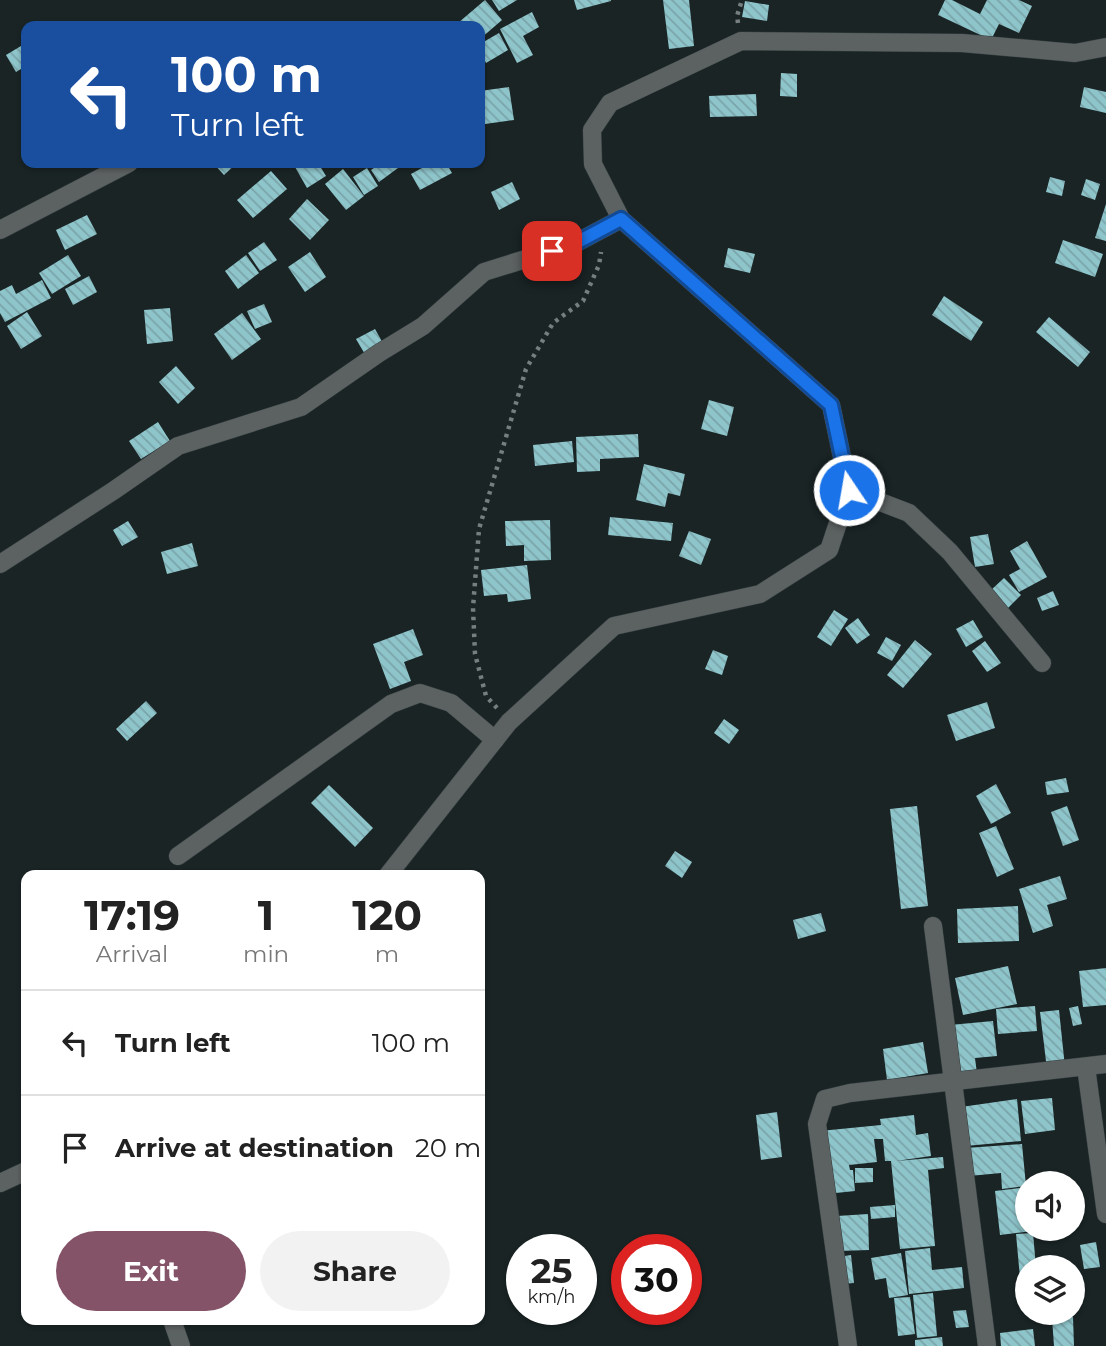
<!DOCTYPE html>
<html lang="en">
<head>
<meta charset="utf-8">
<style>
  body { margin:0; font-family:Montserrat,sans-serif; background:#f2f2f2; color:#222; height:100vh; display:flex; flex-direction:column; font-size:26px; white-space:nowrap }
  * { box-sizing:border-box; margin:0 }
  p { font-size:23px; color:#767676 }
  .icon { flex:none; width:38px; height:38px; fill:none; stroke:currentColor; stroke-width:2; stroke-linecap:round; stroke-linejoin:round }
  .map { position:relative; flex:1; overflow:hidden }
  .drawer { position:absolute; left:21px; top:870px; width:464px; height:455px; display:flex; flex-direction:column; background:#fff; border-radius:14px; box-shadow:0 2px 5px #0004 }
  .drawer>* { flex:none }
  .hud { position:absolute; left:21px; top:21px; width:464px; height:147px; border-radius:14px; box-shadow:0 2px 5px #0004; background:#1a4fa0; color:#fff; overflow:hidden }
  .tools { position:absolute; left:1015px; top:1171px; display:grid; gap:14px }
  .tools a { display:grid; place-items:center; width:70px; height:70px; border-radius:50%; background:#fff; box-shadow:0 2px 5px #0004; font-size:35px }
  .speed { position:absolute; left:506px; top:1234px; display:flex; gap:14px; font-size:35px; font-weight:700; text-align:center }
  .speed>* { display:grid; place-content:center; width:91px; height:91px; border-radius:50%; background:#fff; box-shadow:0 2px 5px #0004; line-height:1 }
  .speed small { font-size:18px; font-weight:400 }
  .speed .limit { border:10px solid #d22; background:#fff; color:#111 }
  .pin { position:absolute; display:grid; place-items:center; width:60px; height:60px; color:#fff; margin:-30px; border-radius:14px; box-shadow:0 4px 10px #0006 }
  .me { position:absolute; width:77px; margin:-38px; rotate:348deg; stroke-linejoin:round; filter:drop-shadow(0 0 5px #0008) }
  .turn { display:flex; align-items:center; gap:24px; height:147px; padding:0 35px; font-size:32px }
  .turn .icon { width:91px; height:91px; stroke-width:2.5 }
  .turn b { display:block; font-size:49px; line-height:60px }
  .eta { display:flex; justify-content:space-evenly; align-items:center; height:119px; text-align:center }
  .eta b { font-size:42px; font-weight:700; line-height:49px }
  .button { display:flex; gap:14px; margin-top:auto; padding:14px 35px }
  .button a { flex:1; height:80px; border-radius:42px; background:#855368; color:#fff; font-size:28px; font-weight:700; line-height:80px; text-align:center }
  .button a+a { background:#f2f2f2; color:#222 }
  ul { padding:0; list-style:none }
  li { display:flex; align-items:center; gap:21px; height:105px; padding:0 35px; border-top:2px solid #e0e0e0 }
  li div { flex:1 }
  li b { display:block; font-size:26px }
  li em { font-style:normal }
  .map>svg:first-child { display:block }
</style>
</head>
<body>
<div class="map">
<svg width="1106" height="1346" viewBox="0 0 1106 1346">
  <defs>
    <pattern id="building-back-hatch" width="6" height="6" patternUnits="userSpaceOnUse" patternTransform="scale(1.75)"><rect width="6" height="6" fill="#8ec5cb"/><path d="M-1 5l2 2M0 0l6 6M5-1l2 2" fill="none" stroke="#7aa4a9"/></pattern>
  </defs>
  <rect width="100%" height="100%" fill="#1a2425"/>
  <g fill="url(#building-back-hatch)">
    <polygon points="485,0 502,20 480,39 480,26 460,26 458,23"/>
    <polygon points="492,0 517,0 499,11"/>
    <polygon points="574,0 611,0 611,1 577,10"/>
    <polygon points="663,0 689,0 694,46 669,49"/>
    <polygon points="945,0 952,0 980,14 987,0 1019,0 1032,6 1019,33 999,24 991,40 938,15"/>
    <polygon points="745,1 769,5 767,21 742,17"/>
    <polygon points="532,12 539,27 523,36 533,55 517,63 500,29"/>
    <polygon points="499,33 508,50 486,63 480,51 480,44"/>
    <polygon points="26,43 26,66 16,72 6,55"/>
    <polygon points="781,73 797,74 797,97 780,96"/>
    <polygon points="509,87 514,120 485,124 480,91"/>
    <polygon points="1084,87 1106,92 1106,113 1080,107"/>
    <polygon points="756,94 757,116 710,117 709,96"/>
    <polygon points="213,163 237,163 224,175"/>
    <polygon points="302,163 318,163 326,176 307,188 295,167"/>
    <polygon points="381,163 395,163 398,168 379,182 371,170"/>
    <polygon points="431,163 446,163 452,173 420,190 411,174"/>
    <polygon points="367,168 378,186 364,195 353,177"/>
    <polygon points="343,169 364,196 346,210 325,184"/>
    <polygon points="271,171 287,189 253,218 237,200"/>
    <polygon points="1050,177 1065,181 1062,196 1046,192"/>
    <polygon points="1086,179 1100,184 1095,200 1081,195"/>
    <polygon points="512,182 520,199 499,210 491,192"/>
    <polygon points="307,199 329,220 310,240 289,219"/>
    <polygon points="1106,204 1106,241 1095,238"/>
    <polygon points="87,215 97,234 65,250 56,230"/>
    <polygon points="1063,240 1103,254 1095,277 1055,263"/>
    <polygon points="264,242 277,260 260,271 248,253"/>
    <polygon points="728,248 755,254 750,273 724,267"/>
    <polygon points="310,252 326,277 305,292 288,267"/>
    <polygon points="68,255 81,276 52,294 39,273"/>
    <polygon points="246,255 259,273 238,289 225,271"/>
    <polygon points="89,276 97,292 73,305 65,289"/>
    <polygon points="42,280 51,298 5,322 0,313 0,291 12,285 16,294"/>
    <polygon points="944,296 983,322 971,341 932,315"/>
    <polygon points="264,304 272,322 255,329 247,311"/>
    <polygon points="170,308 173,341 147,344 144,310"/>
    <polygon points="27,312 42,336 21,349 7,326"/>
    <polygon points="242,313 261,339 232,360 214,334"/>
    <polygon points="1049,317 1090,352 1078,367 1036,332"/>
    <polygon points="375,329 384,345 366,356 356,339"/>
    <polygon points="176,366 195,388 178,404 159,382"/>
    <polygon points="709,400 734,407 727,436 701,429"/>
    <polygon points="158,422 170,441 141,459 129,441"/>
    <polygon points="638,434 639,457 600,459 600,471 577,472 576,437"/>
    <polygon points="572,441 574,462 535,466 533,445"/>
    <polygon points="644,464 685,474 680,496 668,493 665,507 636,500"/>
    <polygon points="610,517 673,523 671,541 608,535"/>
    <polygon points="550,520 551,560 524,561 524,545 506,546 505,521"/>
    <polygon points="128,521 138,537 122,546 113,530"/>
    <polygon points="689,531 711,539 701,565 679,556"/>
    <polygon points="988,534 994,564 975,567 970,537"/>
    <polygon points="1027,541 1047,577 1019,592 1009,575 1020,569 1010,551"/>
    <polygon points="192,543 198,566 167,574 161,552"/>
    <polygon points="527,565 531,599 508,602 507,594 484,596 481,570"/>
    <polygon points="1004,578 1021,595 1007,609 990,591"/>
    <polygon points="1053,591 1059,605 1042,611 1037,598"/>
    <polygon points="834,610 848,619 831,646 817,637"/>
    <polygon points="858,618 870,635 857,644 845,628"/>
    <polygon points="973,620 983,637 966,647 956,629"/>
    <polygon points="413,629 423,655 404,662 411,681 390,689 373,644"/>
    <polygon points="886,637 901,645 892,661 877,653"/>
    <polygon points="915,640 932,654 903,688 887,675"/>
    <polygon points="985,641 1001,663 987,672 972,651"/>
    <polygon points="713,650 728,656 722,675 705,669"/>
    <polygon points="146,701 157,713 127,741 116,729"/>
    <polygon points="987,702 995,728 956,741 947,715"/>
    <polygon points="724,719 739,730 729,744 714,733"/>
    <polygon points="1066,778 1069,792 1047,795 1045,782"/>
    <polygon points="996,784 1011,813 991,824 976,796"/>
    <polygon points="329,785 373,828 355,847 311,803"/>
    <polygon points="917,806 928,906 901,909 890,809"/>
    <polygon points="1067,806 1079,840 1063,846 1051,812"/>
    <polygon points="996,826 1014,869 997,877 979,833"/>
    <polygon points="675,851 692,862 682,878 665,866"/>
    <polygon points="1060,876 1067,899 1047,905 1053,926 1033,933 1019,889"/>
    <polygon points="1018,906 1019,941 958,943 957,909"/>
    <polygon points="821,913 826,931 798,939 793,920"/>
    <polygon points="1008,966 1017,1004 963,1015 955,978"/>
    <polygon points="1106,968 1106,1005 1083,1007 1079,971"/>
    <polygon points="1035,1006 1037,1031 998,1034 996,1009"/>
    <polygon points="1078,1006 1082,1024 1073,1026 1069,1008"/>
    <polygon points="1059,1010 1065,1067 1047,1069 1040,1012"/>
    <polygon points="993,1021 997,1056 975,1058 978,1082 956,1084 950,1025"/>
    <polygon points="923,1042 928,1073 887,1080 883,1049"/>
    <polygon points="1052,1098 1055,1130 1025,1134 1021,1101"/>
    <polygon points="1017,1099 1021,1141 965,1146 961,1107"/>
    <polygon points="777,1112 782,1157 761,1160 756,1115"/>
    <polygon points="914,1115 916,1135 928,1133 931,1156 896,1161 943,1157 944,1168 928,1170 935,1246 900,1249 891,1161 885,1161 883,1139 874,1139 877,1162 849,1165 850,1170 853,1170 855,1191 826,1194 820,1131 881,1125 880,1119"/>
    <polygon points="1022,1144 1026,1186 1002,1189 1001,1173 969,1176 966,1148"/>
    <polygon points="855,1168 873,1168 873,1182 855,1183"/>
    <polygon points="1027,1187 1027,1228 1033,1228 1033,1231 1000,1235 995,1191"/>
    <polygon points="895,1205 895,1217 871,1219 870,1207"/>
    <polygon points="868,1214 869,1250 838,1251 837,1216"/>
    <polygon points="1033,1233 1036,1267 1027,1267 1027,1278 1020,1278 1016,1234"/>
    <polygon points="1096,1242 1100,1267 1084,1269 1080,1245"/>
    <polygon points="930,1248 932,1270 962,1267 964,1288 909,1294 905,1251"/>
    <polygon points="901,1253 908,1295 889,1298 886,1278 875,1280 871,1258"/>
    <polygon points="851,1255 854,1283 841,1284 838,1257"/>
    <polygon points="1082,1275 1084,1294 1073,1296 1073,1276"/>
    <polygon points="933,1293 937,1336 917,1338 913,1295"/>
    <polygon points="910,1297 915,1334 898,1336 894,1298"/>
    <polygon points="966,1310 969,1327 956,1328 953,1311"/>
    <polygon points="1073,1317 1074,1346 1054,1346 1052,1318"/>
    <polygon points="1033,1329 1035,1346 1001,1346 1000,1333"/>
    <polygon points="942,1337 943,1346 915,1346 915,1340"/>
  </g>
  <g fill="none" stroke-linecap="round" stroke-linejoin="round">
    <defs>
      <g id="minor">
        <polyline points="0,230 129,163"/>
        <polyline points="849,490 909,513 950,552 1042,663"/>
        <polyline points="0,564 113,491 178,446 301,407 379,353 423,326 484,272 574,244 621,219"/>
        <polyline points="178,856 391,704 420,693 451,703 495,740"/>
        <polyline points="388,875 509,722 614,626 760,594 829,550 849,490 831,405 621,219 593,164 592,130 610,103 741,41 962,43 1075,53 1106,47"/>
        <polyline points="933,926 987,1346"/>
        <polyline points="1086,1067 1106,1214"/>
        <polyline points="0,1183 26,1171"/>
        <polyline points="172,1320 181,1346"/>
        <polyline points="848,1346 817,1124 825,1099 850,1093 1106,1064"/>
      </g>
    </defs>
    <use href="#minor" stroke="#343e3f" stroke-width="19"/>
    <g stroke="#767e7f" stroke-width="4.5" stroke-dasharray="3.5 5" stroke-linecap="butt">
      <polyline points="738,23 737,16 742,0"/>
      <polyline points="497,708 486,696 475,654 473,608 479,529 526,369 553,323 583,301 599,265 601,252"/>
    </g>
    <use href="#minor" stroke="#5c6161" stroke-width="18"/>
  </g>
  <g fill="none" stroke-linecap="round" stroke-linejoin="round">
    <defs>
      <polyline id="route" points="552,251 574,244 621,219 831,405 849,490"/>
    </defs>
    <use href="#route" stroke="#114b97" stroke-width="18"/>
    <use href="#route" stroke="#1a73e8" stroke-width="12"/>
  </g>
</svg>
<div class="tools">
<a><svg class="icon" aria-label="sound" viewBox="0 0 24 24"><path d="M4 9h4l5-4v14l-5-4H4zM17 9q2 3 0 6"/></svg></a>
<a><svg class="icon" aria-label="layers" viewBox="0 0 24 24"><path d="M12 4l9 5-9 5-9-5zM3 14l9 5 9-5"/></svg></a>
</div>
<div class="speed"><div>25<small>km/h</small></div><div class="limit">30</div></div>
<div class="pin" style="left:552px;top:251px;background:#d93025"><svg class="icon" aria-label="arrive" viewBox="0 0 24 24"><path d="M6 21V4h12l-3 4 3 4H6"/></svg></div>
<svg class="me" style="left:849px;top:490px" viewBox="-20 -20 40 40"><circle r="17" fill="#1a73e8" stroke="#fff" stroke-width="3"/><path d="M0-11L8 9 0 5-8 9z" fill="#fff"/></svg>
<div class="hud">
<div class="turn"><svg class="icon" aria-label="left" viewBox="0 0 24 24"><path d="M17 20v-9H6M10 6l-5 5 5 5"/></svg><div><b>100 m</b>Turn left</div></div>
</div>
<section class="drawer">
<div class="eta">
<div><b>17:19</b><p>Arrival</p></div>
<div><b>1</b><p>min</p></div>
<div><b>120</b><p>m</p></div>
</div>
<ul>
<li><svg class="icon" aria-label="left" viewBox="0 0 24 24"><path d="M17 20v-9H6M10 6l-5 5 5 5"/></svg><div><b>Turn left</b></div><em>100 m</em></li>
<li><svg class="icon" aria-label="arrive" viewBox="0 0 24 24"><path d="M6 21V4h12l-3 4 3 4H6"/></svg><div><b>Arrive at destination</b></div><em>20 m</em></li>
</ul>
<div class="button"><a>Exit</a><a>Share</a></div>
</section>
</div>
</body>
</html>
